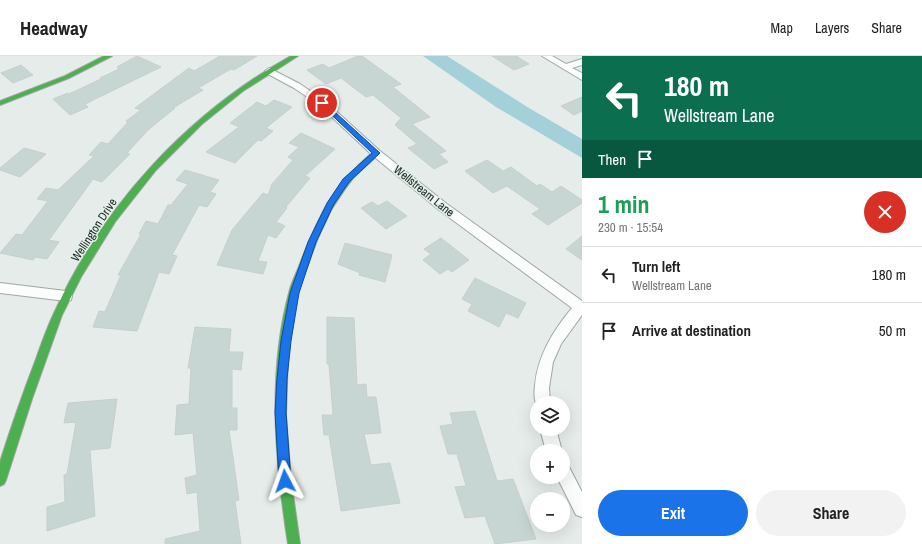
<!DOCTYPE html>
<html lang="en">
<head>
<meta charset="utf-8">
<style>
  body { margin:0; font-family:"Archivo Narrow",sans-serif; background:#f2f2f2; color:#222; height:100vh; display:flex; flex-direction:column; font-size:15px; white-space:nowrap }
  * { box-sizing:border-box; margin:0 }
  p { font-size:13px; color:#767676 }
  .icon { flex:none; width:22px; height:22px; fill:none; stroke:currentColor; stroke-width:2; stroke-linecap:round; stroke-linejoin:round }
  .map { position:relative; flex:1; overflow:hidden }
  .details { display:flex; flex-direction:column; background:#fff; width:340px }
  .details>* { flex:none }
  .guide { background:#0b6e4f; color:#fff; overflow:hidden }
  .fabs { position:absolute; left:530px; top:340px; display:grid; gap:8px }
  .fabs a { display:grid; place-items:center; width:40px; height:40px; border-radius:50%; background:#fff; box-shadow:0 4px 16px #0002; font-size:20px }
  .pin { position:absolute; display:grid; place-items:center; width:34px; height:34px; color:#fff; margin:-17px; border:2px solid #fff; border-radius:50%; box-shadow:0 1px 4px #0007 }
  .me { position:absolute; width:44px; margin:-22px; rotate:356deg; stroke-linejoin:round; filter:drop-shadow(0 0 3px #0008) }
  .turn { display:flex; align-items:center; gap:14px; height:84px; padding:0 16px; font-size:18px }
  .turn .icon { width:52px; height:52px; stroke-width:2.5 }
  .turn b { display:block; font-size:28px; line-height:34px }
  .then { display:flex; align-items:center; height:38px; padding:0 16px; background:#0003; gap:8px; font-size:15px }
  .round { display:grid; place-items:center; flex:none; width:42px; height:42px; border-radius:21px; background:#f2f2f2 }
  .summary { display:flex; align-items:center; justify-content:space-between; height:68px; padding:0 16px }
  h1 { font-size:24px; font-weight:700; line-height:30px; color:#1e9e55 }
  .action { display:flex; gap:8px; margin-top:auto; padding:8px 16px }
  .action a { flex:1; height:46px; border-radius:24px; background:#1a73e8; color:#fff; font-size:16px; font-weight:700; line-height:46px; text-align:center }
  .action a+a { background:#f2f2f2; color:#222 }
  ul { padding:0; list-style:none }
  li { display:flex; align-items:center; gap:12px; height:56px; padding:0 16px; border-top:1px solid #e0e0e0 }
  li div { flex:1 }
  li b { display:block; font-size:15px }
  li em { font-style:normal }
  header { display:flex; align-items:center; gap:24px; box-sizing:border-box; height:56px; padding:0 20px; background:#fff; border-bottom:1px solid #e0e0e0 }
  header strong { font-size:19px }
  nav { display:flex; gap:22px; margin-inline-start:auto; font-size:14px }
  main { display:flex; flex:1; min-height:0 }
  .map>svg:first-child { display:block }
</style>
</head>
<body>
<header>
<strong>Headway</strong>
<nav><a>Map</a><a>Layers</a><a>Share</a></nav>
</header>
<main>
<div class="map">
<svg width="582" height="488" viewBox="0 0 582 488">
  <rect width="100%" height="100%" fill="#e6ece9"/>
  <polygon fill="#a4d0da" points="423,0 447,0 529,52 582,83 582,102 496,51"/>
  <g fill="#c8d6d3" stroke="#c8cecc">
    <polygon points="137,0 161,11 85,48 88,51 70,59 53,43 68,37 69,38 101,23 100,22 119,13 117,11"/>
    <polygon points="220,0 257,0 234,14 231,13 198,32 203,34 173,52 175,52 148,74 127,97 130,98 102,126 93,123 49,184 59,186 47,203 36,201 33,204 0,197 16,178 22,179 48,145 37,143 46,132 58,134 94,100 89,99 101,86 108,88 128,66 126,65 141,54 135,52 189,12 194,15"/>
    <polygon points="358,0 362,0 401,28 393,31 430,61 412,68 446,95 439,98 448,106 434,113 408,92 417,88 395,69 401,62 373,39 366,41 341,22 326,28 307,14 323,8 329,12"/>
    <polygon points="492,0 516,0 529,8 514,14"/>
    <polygon points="21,9 33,19 13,27 1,17"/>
    <polygon points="582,41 582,55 574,59 561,50"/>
    <polygon points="274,44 292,51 266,72 273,75 261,85 258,84 235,107 206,96 239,71 230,67 257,46 266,50"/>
    <polygon points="301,77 335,93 305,120 310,122 286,151 287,152 276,166 285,170 276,182 268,179 258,205 267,206 263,218 217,209 232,174 263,137 268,139 272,128 293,104 288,101 299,91 289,87"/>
    <polygon points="24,92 46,98 20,121 0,114 0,112"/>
    <polygon points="487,104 503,115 511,111 537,130 540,128 552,136 561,130 582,144 582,147 548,169 532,158 540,153 507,130 493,137 465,115"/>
    <polygon points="185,114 219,124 210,136 216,138 207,151 199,149 172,199 177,200 169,218 159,216 137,275 93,271 99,255 105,256 121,219 118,219 141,178 139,178 146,165 158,168 168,149 171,149 188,128 176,124"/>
    <polygon points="387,145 407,160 386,173 361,152 372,146 378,150"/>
    <polygon points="582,180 582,204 566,193"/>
    <polygon points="441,182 469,204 452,216 448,213 440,218 423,204 431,198 424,193"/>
    <polygon points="345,187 392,199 385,226 359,219 360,217 338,208"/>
    <polygon points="475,222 526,247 518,262 506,257 499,271 468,255 472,248 462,243"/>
    <polygon points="327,261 354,262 357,329 366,328 367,341 376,341 381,377 364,378 371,409 390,407 400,447 341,455 329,379 324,379 322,359 333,359 329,308 327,308"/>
    <polygon points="195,271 231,273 229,296 243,296 241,314 232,313 232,352 237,352 237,374 229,374 239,444 235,445 241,488 165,488 165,483 200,475 197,436 187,438 185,422 197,419 193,377 175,379 177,349 189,348 191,312 188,312"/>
    <polygon points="117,343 110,392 90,394 95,460 47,475 47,451 65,446 64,419 67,418 76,366 64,367 68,347"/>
    <polygon points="475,355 497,425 513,423 536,483 495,488 485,460 465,462 455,431 466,430 457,398 448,398 440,370 453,368 450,357"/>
  </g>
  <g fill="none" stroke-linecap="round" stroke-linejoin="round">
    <defs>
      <g id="street">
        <polygon points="542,0 552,0 566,8 582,3 582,9 572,12 582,17 582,24"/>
        <path d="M269,12L300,28L325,45L380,95L447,148L582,245V259L561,288L553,306L549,332L550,347H537V350C534,344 534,336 535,329C538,299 553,275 572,252L439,154L372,99L319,49L294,32L266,17L265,15Z"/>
        <polygon points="0,227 66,235 71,236 72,240 71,244 66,245 0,237"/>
        <polygon points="540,373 556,373 562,395 546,395"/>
        <polygon points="563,409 569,411 582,436 582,461 576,459 557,421 563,421"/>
      </g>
      <g id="fast">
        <polygon points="104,0 112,0 69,22 0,49 0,45 65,20"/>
        <path d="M291,0H298L243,35L202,68L156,114L115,166L81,221L62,259L32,343L6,424L4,428L0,430V406C11,371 23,337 36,303C42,286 48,269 56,253C105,147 189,57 291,0Z"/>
        <path d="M374,95H378L380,97L354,121L345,133L331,154L318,182L299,232L292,264L288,296L286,360L291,424L300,488H288C275,404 267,316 290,233C293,223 298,214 301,205C319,158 335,128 374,95Z"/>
      </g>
    </defs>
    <use href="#street" stroke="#a1a7a4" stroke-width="2"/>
    <use href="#fast" stroke="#a1a7a4" stroke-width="2"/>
    <use href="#street" fill="#fbfcfc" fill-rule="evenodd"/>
    <use href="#fast" fill="#4caf50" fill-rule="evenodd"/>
  </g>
  <polygon fill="#1a73e8" stroke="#114b97" points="320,46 324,46 380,97 349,126 334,148 316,186 299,237 291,285 287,323 286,356 291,425 289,429 285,430 281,429 279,425 275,356 277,323 281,285 290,237 308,186 327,147 343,123 372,97 320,48"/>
  <g text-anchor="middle" stroke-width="3" stroke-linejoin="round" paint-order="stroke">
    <g font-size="12" fill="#1f2421" stroke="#e2f0e9">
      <text transform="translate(424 135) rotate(39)" y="4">Wellstream Lane</text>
      <text transform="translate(94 174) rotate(-57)" y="4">Wellington Drive</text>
    </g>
  </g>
</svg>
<div class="fabs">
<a><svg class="icon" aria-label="layers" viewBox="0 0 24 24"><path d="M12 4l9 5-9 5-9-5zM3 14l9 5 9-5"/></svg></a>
<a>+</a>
<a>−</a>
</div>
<div class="pin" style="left:322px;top:47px;background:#d93025"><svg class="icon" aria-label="arrive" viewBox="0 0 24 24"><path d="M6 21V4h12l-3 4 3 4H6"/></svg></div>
<svg class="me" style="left:285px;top:425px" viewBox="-20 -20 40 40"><path d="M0-17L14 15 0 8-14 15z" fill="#1a73e8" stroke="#fff" stroke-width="4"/></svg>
</div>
<section class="details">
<div class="guide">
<div class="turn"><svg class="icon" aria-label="left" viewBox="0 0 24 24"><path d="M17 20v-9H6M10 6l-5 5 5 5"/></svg><div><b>180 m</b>Wellstream Lane</div></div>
<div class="then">Then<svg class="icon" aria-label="arrive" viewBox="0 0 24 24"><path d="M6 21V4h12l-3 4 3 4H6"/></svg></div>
</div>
<div class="summary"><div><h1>1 min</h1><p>230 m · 15:54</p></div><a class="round" style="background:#d93025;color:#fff"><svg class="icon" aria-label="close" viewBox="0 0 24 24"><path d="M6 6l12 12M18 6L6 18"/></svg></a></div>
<ul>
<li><svg class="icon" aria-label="left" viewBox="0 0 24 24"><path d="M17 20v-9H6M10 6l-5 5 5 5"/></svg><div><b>Turn left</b><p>Wellstream Lane</p></div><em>180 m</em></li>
<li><svg class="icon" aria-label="arrive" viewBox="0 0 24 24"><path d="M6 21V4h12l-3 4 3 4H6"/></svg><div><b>Arrive at destination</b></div><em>50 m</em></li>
</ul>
<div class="action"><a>Exit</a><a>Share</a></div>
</section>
</main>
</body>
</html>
